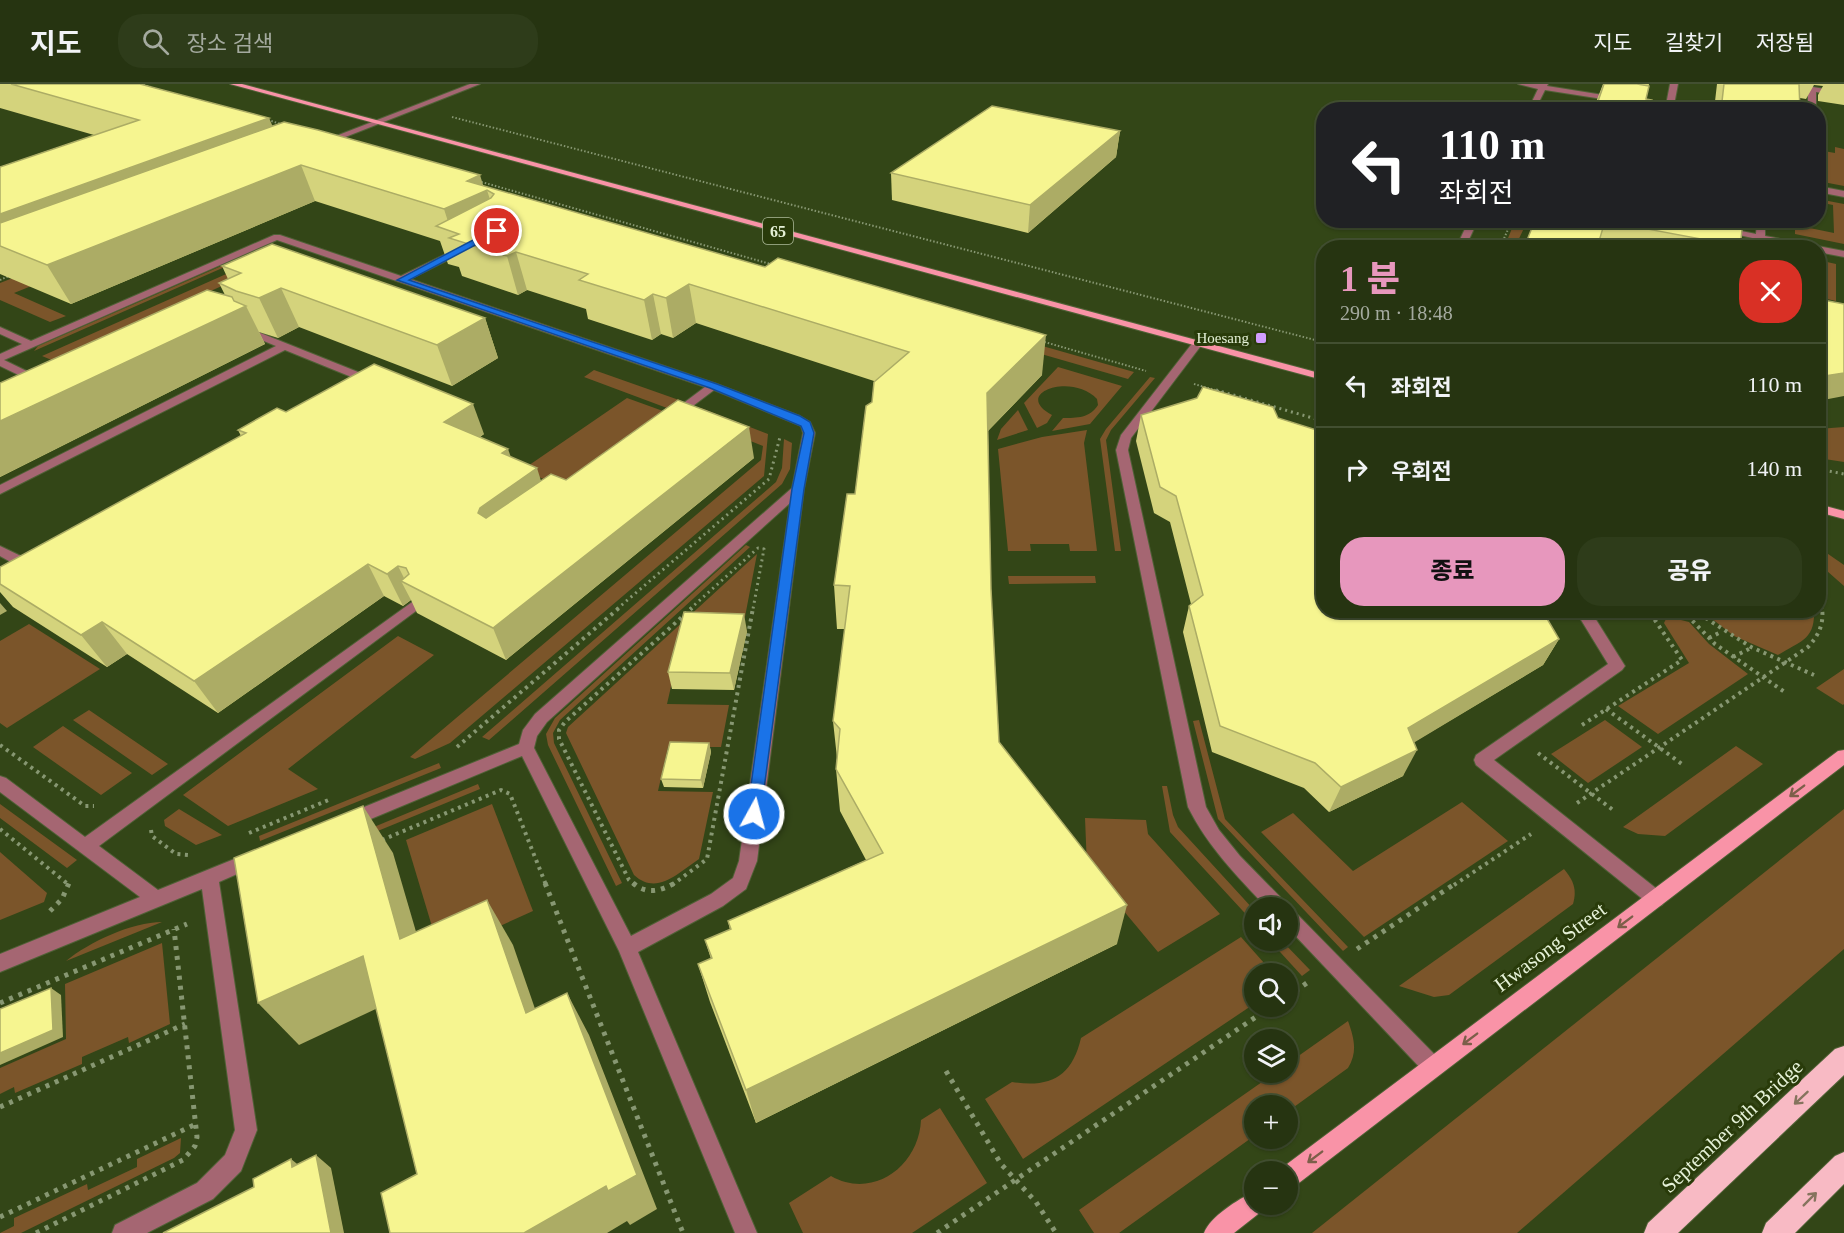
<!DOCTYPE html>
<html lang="ko">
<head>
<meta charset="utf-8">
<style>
  body { margin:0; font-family:"Times New Roman","Noto Sans KR",serif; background:#2e3c1a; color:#f1f3f6; height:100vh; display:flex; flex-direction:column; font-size:22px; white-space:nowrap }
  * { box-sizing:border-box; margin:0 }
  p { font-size:20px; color:#a4aa9f }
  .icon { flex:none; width:33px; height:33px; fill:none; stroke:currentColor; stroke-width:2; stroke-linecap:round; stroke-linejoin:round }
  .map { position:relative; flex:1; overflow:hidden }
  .drawer { position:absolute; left:1316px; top:156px; width:510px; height:378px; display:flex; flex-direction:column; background:#263411; border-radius:24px; box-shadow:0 2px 4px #0004,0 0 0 2px #424f31 }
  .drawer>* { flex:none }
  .banner { position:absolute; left:1316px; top:18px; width:510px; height:126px; border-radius:24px; box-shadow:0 2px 4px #0004,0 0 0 2px #424f31; background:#202124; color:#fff; overflow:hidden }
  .fabs { position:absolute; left:1244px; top:813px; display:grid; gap:12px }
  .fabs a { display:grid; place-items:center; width:54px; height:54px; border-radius:50%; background:#263411; box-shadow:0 2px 4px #0004,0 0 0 2px #424f31; font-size:30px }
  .pin { position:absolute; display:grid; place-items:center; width:51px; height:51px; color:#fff; margin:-26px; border:3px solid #fff; border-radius:50%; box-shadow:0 2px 6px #0007 }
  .me { position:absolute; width:66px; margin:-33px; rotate:7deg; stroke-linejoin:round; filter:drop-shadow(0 0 4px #0008) }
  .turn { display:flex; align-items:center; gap:21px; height:126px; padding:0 24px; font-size:27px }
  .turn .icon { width:78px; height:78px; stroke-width:2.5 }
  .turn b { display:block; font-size:42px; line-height:51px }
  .round { display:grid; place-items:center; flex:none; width:63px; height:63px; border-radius:24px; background:#2e3c1a }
  .head { display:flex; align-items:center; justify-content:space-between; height:102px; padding:0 24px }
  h1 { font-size:36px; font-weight:800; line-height:45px; color:#e797bd }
  .primary-button { display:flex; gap:12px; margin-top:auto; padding:12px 24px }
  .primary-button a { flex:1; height:69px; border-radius:24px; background:#e797bd; color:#111; font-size:24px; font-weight:800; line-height:69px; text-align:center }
  .primary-button a+a { background:#2e3c1a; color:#f1f3f6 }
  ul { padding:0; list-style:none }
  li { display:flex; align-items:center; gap:18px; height:84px; padding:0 24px; border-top:2px solid #424f31 }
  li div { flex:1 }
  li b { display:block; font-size:22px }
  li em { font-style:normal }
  header { display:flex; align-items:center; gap:36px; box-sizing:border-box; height:84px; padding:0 30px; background:#263411; border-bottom:2px solid #424f31 }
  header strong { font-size:28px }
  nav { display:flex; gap:33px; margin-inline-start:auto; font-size:21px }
  .search { width:420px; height:54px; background:#2e3c1a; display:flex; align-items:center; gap:15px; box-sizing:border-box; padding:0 21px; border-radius:24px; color:#a4aa9f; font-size:22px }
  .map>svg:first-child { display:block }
</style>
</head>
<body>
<header>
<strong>지도</strong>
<div class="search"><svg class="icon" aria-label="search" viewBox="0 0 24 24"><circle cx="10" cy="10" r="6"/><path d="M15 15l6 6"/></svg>장소 검색</div>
<nav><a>지도</a><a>길찾기</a><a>저장됨</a></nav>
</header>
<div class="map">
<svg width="1844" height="1149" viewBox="0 0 1844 1149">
  <rect width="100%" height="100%" fill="#334617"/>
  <g fill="#7b552a">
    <polygon points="1835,63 1844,65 1844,102 1818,97 1818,66 1835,69"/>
    <polygon points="238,106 256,112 14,209 66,232 50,238 0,216 0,199"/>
    <polygon points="1818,115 1844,120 1844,160 1795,150 1795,141 1834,149 1833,121 1818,118"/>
    <polygon points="1515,137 1569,137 1564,150 1525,142 1515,163 1504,164"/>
    <polygon points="258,166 261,167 34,267 38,262"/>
    <polygon points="271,170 269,181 54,277 42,272"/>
    <polygon points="1818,176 1836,180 1836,217 1818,213"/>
    <polygon points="948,235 1134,288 1128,295 941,241"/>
    <path d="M1058,283L1122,302L1090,340L1052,347L1063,334C1077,334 1090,334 1098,321L1097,315C1072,288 1011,309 1052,331L1047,339L1037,344L1024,319Z"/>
    <polygon points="594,286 679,316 667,324 584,293"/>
    <polygon points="1150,293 1155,294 1111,346 1106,356 1121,467 1115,467 1100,355 1106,345"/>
    <polygon points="627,314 663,327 560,402 522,386"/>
    <polygon points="701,324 768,350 764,392 450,659 415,675 410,673 761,376 763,362 690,333"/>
    <polygon points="1018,326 1028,346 997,356 1001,345"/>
    <polygon points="1844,343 1844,378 1818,374 1818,345"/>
    <polygon points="1087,346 1084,359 1097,467 1070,467 1069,460 1030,460 1031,467 1008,467 998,365 1042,353"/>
    <polygon points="784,355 792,359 790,385 782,400 489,656 482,653 776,398 782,384"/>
    <polygon points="746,461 750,463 560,636 553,649 554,659 622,799 616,802 548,661 546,650 555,634"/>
    <polygon points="1818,463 1844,481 1844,502 1818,479"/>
    <path d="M757,470L744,538L686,537L667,620L729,621L721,663H668L658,707L713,708L699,775C678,789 657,812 634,791L566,649L568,643Z"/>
    <polygon points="1008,492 1095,492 1096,499 1009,500"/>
    <path d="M1702,527H1814C1815,556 1800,557 1778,571L1734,552Z"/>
    <polygon points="1673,534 1689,538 1709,560 1748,590 1658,650 1618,622 1689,579 1664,539 1666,535"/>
    <polygon points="29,540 100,585 7,644 0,639 0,557"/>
    <polygon points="398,552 434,571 288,685 318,705 228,742 183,711"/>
    <polygon points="1844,585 1844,620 1843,621 1816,604"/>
    <polygon points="89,626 168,680 152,691 73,636"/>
    <polygon points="1199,636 1225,735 1348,863 1343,867 1218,735 1193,637"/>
    <polygon points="1605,636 1642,663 1588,699 1551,670"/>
    <polygon points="63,642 132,689 101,711 33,663"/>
    <polygon points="1736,662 1763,680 1665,752 1638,750 1623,743"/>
    <polygon points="439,679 441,684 260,757 259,752"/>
    <polygon points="478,700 480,705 273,790 272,785"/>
    <polygon points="1162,702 1167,702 1173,731 1178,743 1254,826 1254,839 1170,748"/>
    <polygon points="1462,718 1508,757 1364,853 1261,748 1293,729 1353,787"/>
    <polygon points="0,720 77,776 67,784 0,734"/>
    <polygon points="492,720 533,827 440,869 406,756"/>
    <polygon points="179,725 222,751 196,761 165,742 164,736"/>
    <polygon points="1844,725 1844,865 1517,1149 1312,1149"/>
    <polygon points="1085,734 1146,736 1148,750 1220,830 1158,868 1087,783"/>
    <polygon points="0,768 47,809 44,818 0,836"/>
    <path d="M1564,785C1574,797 1577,806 1573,820L1449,911L1434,913L1399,902Z"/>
    <path d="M162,838L66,877C89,858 132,838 162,838Z"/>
    <path d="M1241,853L1273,889L1254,890V920L1023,1075L985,1015L1012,998C1050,1004 1072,993 1081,954Z"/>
    <polygon points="1270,857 1282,857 1310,886 1302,892"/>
    <polygon points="162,859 170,940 129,959 128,953 82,973 82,980 15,1009 14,1003 0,1010 0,984 66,955 65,900"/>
    <path d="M1348,937C1354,954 1358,968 1348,984L1287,1028V1022H1254V1052L1119,1149H1094L1079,1126L1275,989L1287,988V980Z"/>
    <path d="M940,1024L987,1099L912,1149H803L789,1119L831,1092C873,1116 919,1082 921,1036Z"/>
    <polygon points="181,1054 180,1069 174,1074 21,1149 0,1149 14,1142 14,1134 87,1100 88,1106 137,1083 137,1075"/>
  </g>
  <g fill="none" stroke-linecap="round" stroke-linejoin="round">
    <defs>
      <g id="minor">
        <polygon points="470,0 480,0 325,61 318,59"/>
        <polygon points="1518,0 1548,0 1547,2 1666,21 1670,0 1678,0 1673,26 1545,6 1535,26 1528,26 1538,5"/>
        <polygon points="1776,0 1794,0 1844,8 1844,12 1816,8 1816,26 1808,26 1808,7"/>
        <polygon points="1818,102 1844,107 1844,113 1818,108"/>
        <polygon points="1469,136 1478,136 1465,164 1456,164"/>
        <polygon points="1757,136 1765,136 1765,152 1844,167 1844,173 1818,168 1818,164 1796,164 1717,146 1722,143 1756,150"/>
        <path d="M274,151H280L401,192L460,163H466V167L410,195L717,300L800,332L810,338L815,349L804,405L757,777L746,805L723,822L638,868L757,1149H735L619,867L522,672L354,742L348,744L342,742L339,737L342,732L519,660L523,646L535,630L792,404L803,349L801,342L714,306L677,334H669V330L705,303L277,156L4,276L45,296V300H37L0,282V270L22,260L0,250V243L31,257ZM790,419L739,777L733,794L711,810L631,852L534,664L537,652L547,638Z"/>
        <polygon points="258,248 363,290 367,297 359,306 351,306 349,304 355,297 354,294 285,266 0,410 0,401 276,262 254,253 253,251"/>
        <path d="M1198,256L1203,259L1131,354L1128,366L1206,723L1219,746L1240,772L1440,976L1443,983L1440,990L1433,993L1426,990L1287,843V824H1267C1237,792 1208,763 1188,723L1116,366L1121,351L1194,257Z"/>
        <polygon points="0,462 25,474 38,477 40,480 33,484 16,481 0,472"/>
        <polygon points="415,516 420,518 422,521 420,524 99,762 158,806 254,767 260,770 263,775 260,780 219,798 257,1046 241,1087 213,1115 147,1149 112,1149 115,1141 197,1099 225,1071 235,1046 202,805 0,888 0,870 140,813 0,708 0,692 6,694 85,753"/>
        <polygon points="1575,526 1590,526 1625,582 1622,586 1494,676 1662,809 1665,815 1662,821 1656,823 1650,821 1476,681 1474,676 1476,671 1608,580"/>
      </g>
      <g id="major">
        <polygon points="230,0 242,0 1323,290 1323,296"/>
        <polygon points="1818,420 1844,427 1844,435 1818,428"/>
        <polygon points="1844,666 1844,681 1295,1102 1287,1105 1287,1088 1279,1086 1838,667"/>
        <path d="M1254,1108V1120H1265L1262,1127L1234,1149H1204C1210,1133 1238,1115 1254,1108Z"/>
      </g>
      <g id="highway">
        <polygon points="1844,962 1844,991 1678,1149 1644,1149 1648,1139 1835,965"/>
        <polygon points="1844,1068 1844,1100 1795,1149 1762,1149 1766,1139 1835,1072"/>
      </g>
    </defs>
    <use href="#minor" stroke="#4f6136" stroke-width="2"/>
    <use href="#major" stroke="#4f6136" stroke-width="2"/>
    <use href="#highway" stroke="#4f6136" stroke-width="2"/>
    <g stroke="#879772" stroke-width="2" stroke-dasharray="1.5 2" stroke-linecap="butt">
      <polyline points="140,0 151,3"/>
      <polyline points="452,33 1323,258"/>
      <polyline points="268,36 284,41"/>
      <polyline points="478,97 774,181"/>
      <polyline points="1500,164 1512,136"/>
      <polyline points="0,196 11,191"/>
      <polyline points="1041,257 1146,287"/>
      <polyline points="1194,300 1222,308"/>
    </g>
    <g stroke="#879772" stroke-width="3" stroke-dasharray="2 4" stroke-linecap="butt">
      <polyline points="1216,306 1323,337"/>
      <polyline points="1818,385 1844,390"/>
      <polyline points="1818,513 1822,525"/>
      <polyline points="617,525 769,395 780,353"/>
      <polyline points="690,525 758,464 764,465 753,525"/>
    </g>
    <g stroke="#879772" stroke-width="4" stroke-dasharray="3 4.5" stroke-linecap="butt">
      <polyline points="1682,526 1715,560 1786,609"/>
      <polyline points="1693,526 1751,563 1814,591"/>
      <polyline points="1709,554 1721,548"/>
      <polyline points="1733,573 1749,565"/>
      <polyline points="1606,625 1682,680"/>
      <polyline points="1582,641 1682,576 1648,526"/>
      <polyline points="0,661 85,722 94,722"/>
      <polyline points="457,663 619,524"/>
      <polyline points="1538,669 1613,726"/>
      <path d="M1577,719L1808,563C1819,551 1824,540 1822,524"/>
      <polyline points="0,745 69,801"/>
      <polyline points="151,746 152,752 176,770 189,771"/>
      <polyline points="249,749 331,715"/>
      <polyline points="382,756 501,706 510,710 546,801"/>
      <polyline points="635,801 629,796 559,655 559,646 565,638 692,524"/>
      <polyline points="672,801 707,775 753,524"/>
      <polyline points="1454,801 1531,750"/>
    </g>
    <g stroke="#879772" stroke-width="5" stroke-dasharray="4 6" stroke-linecap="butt">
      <polyline points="545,799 683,1149"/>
      <path d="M633,799C647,811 660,807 675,799"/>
      <polyline points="50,827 62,815 69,799"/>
      <polyline points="1357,865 1456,799"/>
      <polyline points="1287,913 1311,896"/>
      <polyline points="0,919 187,840"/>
      <polyline points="946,987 1001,1080 1036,1118 1056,1149"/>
      <polyline points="0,1023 185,940"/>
      <polyline points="0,1133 196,1040"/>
      <polyline points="36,1149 183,1076 195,1062 197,1053 174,845"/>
      <polyline points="937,1149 1272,922"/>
    </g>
    <use href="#minor" fill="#a56672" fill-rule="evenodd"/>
    <use href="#major" fill="#f993a7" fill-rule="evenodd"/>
    <use href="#highway" fill="#f8bac4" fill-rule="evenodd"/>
  </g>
  <g fill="#d4d37c">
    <polygon points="0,0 140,0 273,42 484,102 1042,291 988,347 991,505 999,658 1117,860 756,1039 710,918 698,880 711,875 705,856 730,846 728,837 866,776 840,727 836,685 837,674 833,637 845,545 837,545 834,501 855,410 872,318 874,297 696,239 673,254 661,250 652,256 588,235 586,225 527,206 518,211 462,192 459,183 448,180 440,157 315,117 71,220 0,190 0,83 94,51 0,24"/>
    <polygon points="1603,0 1649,0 1646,15 1649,26 1593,26"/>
    <polygon points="1717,0 1844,0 1844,21 1818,17 1818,11 1823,2 1814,1 1806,15 1800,14 1800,26 1714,26"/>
    <polygon points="1120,47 1116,73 1028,149 892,116 891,89"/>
    <polygon points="1535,136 1743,136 1740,164 1604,164 1597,162"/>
    <polygon points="222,182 485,234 498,274 452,302 299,243 278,254 259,248 265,260 0,393 0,299 225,211 219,199 228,195"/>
    <polygon points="286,328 484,350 480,353 511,373 541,397 566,396 754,374 506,576 417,529 411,516 403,522 384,512 218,629 127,570 107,583 13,523 0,508 0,483 241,352 238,346"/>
    <polygon points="1141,331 1278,334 1559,555 1543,581 1414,658 1403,692 1329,728 1304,704 1212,668 1183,548 1189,522 1191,520 1170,438 1154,429 1136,357"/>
    <polygon points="747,547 734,606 672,605 668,588"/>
    <polygon points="709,659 711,668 703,704 664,703 661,695"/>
  </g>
  <g fill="#acac65">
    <polygon points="269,34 284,68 0,162 0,130"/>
    <polygon points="1120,47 1116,73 1028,149 1030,121"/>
    <polygon points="301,81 315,117 71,220 47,181"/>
    <polygon points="480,91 485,107 487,106 498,142 459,150 451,147 444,125 467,97"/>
    <polygon points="516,168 527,206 518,211 507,172"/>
    <polygon points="689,200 696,239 673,254 666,214"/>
    <polygon points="281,204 299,243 278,254 259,214"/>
    <polygon points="653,210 661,250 652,256 644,216"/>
    <polygon points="246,222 265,260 0,393 0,337"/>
    <polygon points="485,234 498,274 452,302 437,261"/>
    <polygon points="1046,251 1042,291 985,350 987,309"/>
    <polygon points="1844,289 1844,312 1818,317 1818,293"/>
    <polygon points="473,320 484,350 456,369 444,338"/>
    <polygon points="749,343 754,374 506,576 493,544"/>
    <polygon points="508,365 519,396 502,369"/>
    <polygon points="537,384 547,416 492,456 478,429 480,424"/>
    <polygon points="368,480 384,512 218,629 194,597"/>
    <polygon points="398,482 407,500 401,497 411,516 403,522 387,490"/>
    <polygon points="0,519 7,527 0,531"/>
    <polygon points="744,530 747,547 734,606 730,589"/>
    <polygon points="102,538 127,570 107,583 81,551"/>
    <polygon points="1559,555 1543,581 1395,670 1408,644"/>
    <polygon points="709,659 711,668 703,704 701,696"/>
    <polygon points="1417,666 1403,692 1329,728 1341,703"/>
    <polygon points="363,722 393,769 431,899 400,855"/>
    <polygon points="487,816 513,861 551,971 526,929"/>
    <polygon points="1127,821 1117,860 756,1039 746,1006"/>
    <polygon points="363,872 397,915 299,961 258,919"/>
    <polygon points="51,904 61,911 63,953 0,981 0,969"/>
    <polygon points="567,909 589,951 657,1125 630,1141 627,1137 607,1149 524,1149"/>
    <polygon points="316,1071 331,1084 344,1149 331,1149"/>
    <polygon points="291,1075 307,1088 292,1083"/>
  </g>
  <g fill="#f6f590" stroke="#acac65" stroke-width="1.5">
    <polygon points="11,0 140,0 269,34 0,130 0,83 139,36"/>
    <polygon points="1604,0 1637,0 1649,2 1646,15 1652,16 1649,26 1595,26"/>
    <polygon points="1724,0 1799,0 1800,26 1721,26"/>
    <polygon points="992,22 1120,47 1030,121 891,89"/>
    <polygon points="284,38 318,46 480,91 467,97 765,183 778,174 1046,251 987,309 991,505 999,658 1127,821 746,1006 698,880 712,874 705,856 731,845 728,837 883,769 836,685 840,645 833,637 850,502 834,501 847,410 855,410 866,322 872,318 874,298 909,268 689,200 666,214 653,210 644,216 579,196 588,190 516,168 507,172 449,154 459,150 436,142 491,114 494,110 487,106 444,125 301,81 47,181 0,162 0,139"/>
    <polygon points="1535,136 1743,136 1740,164 1711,164 1712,157 1605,137 1597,164 1524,164"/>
    <polygon points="272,160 485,234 437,261 281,204 259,214 236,207 219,199 241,189 222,182"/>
    <polygon points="207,206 232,213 234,217 246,222 0,337 0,299"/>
    <polygon points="1818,215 1844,220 1844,289 1818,293"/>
    <polygon points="374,280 473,320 444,338 508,365 502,369 537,384 480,424 478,429 486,434 551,390 566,396 678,316 749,343 493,544 401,497 409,490 406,484 398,482 387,490 368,480 194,597 102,538 81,551 0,500 0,483 246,349 238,346 277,324 286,328"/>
    <polygon points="1203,303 1273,323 1278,334 1323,348 1323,526 1542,526 1559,555 1408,644 1417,666 1341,703 1315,679 1220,642 1189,522 1203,511 1176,412 1160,403 1141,331 1197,314"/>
    <polygon points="684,528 744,530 730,589 668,588"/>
    <polygon points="670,658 709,659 701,696 661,695"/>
    <polygon points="363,722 400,855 487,816 526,929 567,909 637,1091 608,1107 606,1102 524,1149 390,1149 381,1109 417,1090 363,872 258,919 234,774"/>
    <polygon points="51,904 53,946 0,969 0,925"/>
    <polygon points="316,1071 331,1149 163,1149 254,1103 253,1095 291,1075 292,1083"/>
  </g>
  <defs><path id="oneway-shaft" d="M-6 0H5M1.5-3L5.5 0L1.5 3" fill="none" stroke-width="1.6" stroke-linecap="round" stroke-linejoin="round" transform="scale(1.5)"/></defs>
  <g stroke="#7c5e49">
    <use href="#oneway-shaft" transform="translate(1797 707) rotate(143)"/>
    <use href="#oneway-shaft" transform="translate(1625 838) rotate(143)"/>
    <use href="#oneway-shaft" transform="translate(1470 955) rotate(143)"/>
    <use href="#oneway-shaft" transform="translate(1315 1073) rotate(143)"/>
  </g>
  <g stroke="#86745e">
    <use href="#oneway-shaft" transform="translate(1801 1014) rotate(137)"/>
    <use href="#oneway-shaft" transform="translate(1810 1115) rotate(-45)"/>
  </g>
  <polygon fill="#1a73e8" stroke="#114b97" stroke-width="1.5" points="494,145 502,147 409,196 717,300 800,332 810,338 814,349 804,405 760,735 754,737 749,735 747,730 792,405 804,349 801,342 710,304 397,196"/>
  <rect fill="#d19dfe" stroke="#293b0a" stroke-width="2" x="1255" y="248" width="12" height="12" rx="3"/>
  <g text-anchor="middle" stroke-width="6" stroke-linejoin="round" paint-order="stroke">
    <g font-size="15" fill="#e5f1d7" stroke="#293b0a" text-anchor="end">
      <text x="1249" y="259">Hoesang</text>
    </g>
    <rect fill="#293b0a" stroke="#adba9a" stroke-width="1.5" x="763" y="134" width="30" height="26" rx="4.5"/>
    <g font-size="16" font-weight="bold" fill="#e5f1d7">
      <text x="778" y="153">65</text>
    </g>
    <g font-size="21" fill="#e5f1d7" stroke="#293b0a">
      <text transform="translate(1550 863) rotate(-37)" y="7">Hwasong Street</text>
      <text transform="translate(1732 1042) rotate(-43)" y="7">September 9th Bridge</text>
    </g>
  </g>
</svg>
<div class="fabs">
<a><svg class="icon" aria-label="sound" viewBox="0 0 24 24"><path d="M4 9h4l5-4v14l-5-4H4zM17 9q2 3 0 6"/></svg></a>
<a><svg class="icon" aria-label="search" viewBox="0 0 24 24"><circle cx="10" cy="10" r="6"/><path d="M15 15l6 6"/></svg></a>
<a><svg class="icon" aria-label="layers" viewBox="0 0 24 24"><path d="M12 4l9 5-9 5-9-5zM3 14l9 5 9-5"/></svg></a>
<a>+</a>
<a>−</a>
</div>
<div class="pin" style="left:497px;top:147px;background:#d93025"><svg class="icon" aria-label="arrive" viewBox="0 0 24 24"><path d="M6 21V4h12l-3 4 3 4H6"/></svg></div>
<svg class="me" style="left:754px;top:730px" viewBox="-20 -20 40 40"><circle r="17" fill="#1a73e8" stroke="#fff" stroke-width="3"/><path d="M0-11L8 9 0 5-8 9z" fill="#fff"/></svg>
<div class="banner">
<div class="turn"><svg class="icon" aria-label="left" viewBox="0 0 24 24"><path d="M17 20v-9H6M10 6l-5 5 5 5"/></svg><div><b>110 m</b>좌회전</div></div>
</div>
<section class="drawer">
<div class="head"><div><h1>1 분</h1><p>290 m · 18:48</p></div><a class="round" style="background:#d93025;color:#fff"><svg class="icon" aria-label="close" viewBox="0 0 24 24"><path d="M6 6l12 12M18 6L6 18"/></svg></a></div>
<ul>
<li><svg class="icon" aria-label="left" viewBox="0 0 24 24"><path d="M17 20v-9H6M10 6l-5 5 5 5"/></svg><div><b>좌회전</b></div><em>110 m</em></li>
<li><svg class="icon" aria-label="right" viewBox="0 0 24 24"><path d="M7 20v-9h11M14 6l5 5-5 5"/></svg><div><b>우회전</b></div><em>140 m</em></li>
</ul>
<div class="primary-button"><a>종료</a><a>공유</a></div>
</section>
</div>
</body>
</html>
